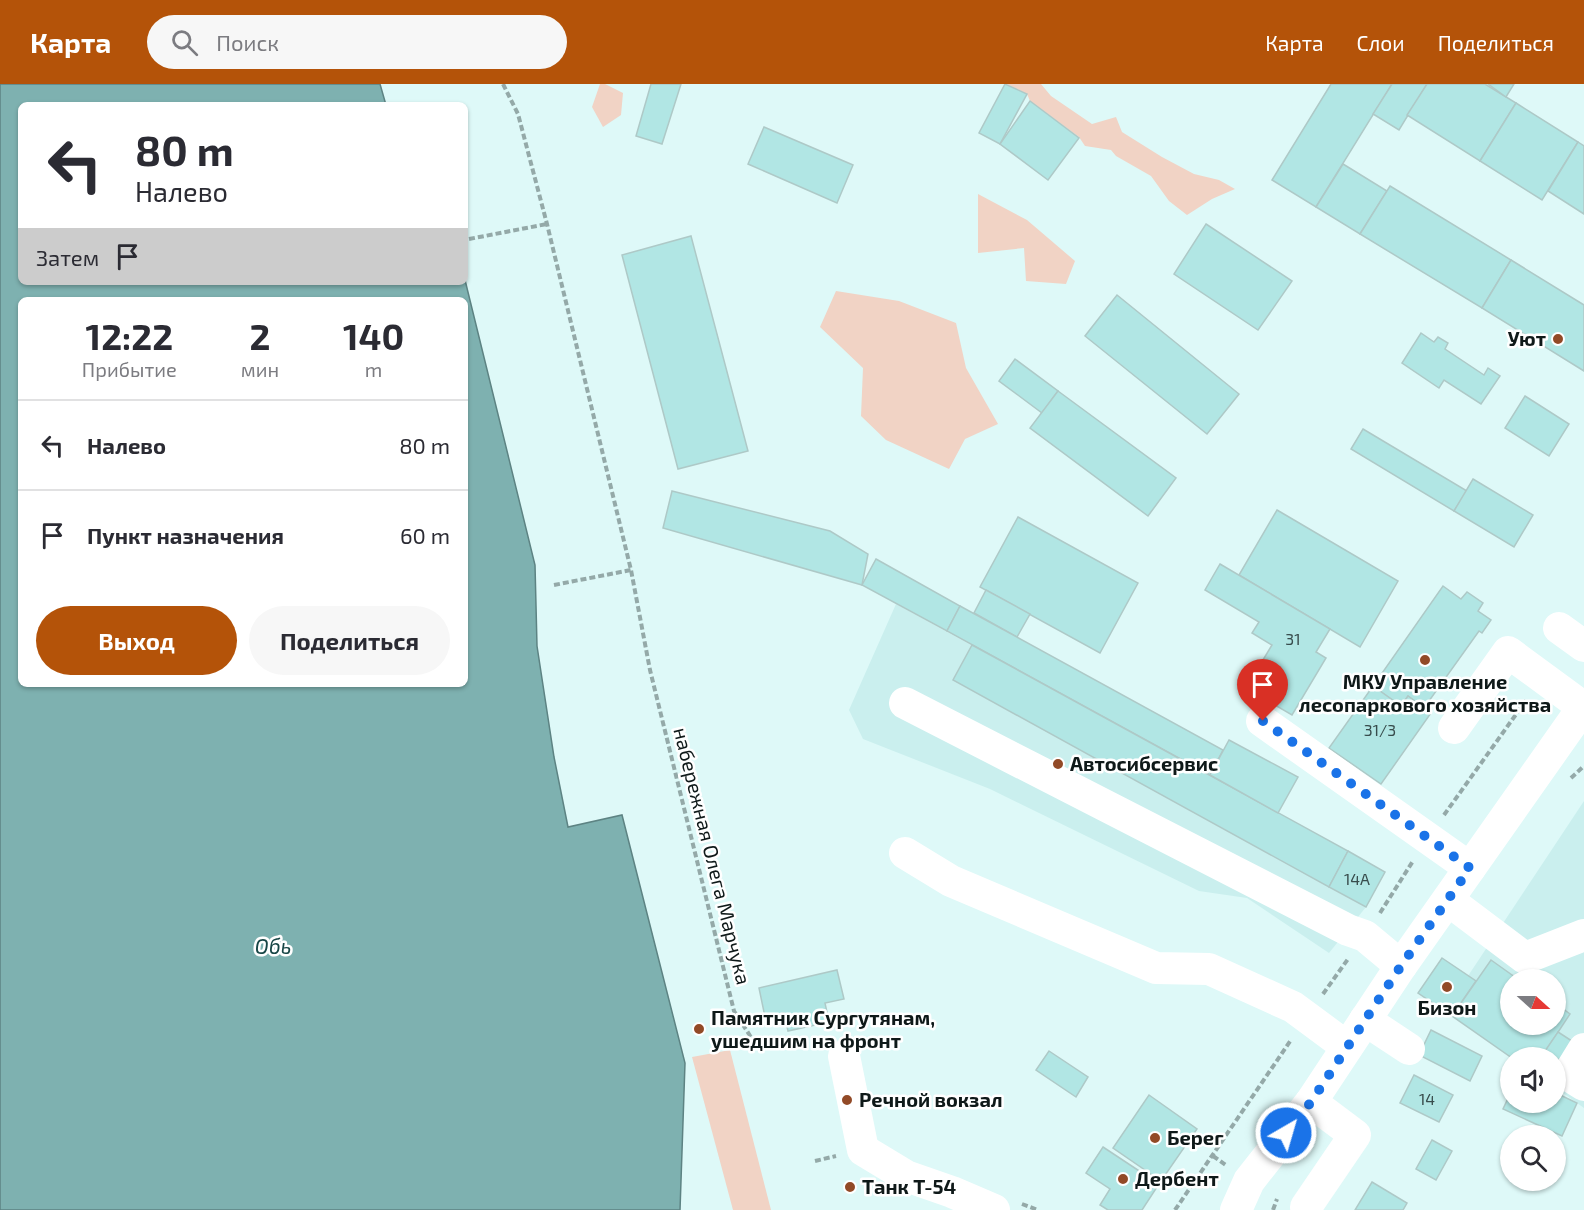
<!DOCTYPE html>
<html lang="ru">
<head>
<meta charset="utf-8">
<style>
  body { margin:0; font-family:"Exo 2",sans-serif; background:#f7f7f7; color:#2b2b33; height:100vh; display:flex; flex-direction:column; font-size:22px; white-space:nowrap }
  * { box-sizing:border-box; margin:0 }
  p { font-size:20px; color:#7c7c81 }
  .icon { flex:none; width:33px; height:33px; fill:none; stroke:currentColor; stroke-width:2; stroke-linecap:round; stroke-linejoin:round }
  .map { position:relative; flex:1; overflow:hidden }
  .details { position:absolute; left:18px; top:213px; width:450px; height:390px; display:flex; flex-direction:column; background:#fff; border-radius:9px; box-shadow:0 2px 4px #0004 }
  .details>* { flex:none }
  .top-card { position:absolute; left:18px; top:18px; width:450px; height:183px; border-radius:9px; box-shadow:0 2px 4px #0004; background:#fff; color:#2b2b33; overflow:hidden }
  .needle { width:39px; rotate:111deg }
  .tools { position:absolute; left:1500px; top:885px; display:grid; gap:12px }
  .tools a { display:grid; place-items:center; width:66px; height:66px; border-radius:50%; background:#fff; box-shadow:0 2px 4px #0004; font-size:30px }
  .pin { position:absolute; display:grid; place-items:center; width:51px; height:51px; color:#fff; margin:-62px -26px; border-radius:50% 50% 50% 0; rotate:-45deg; box-shadow:0 0 6px #0007 }
  .pin .icon { rotate:45deg }
  .me { position:absolute; width:66px; margin:-33px; rotate:38deg; stroke-linejoin:round; filter:drop-shadow(0 0 4px #0008) }
  .turn { display:flex; align-items:center; gap:21px; height:126px; padding:0 18px; font-size:27px }
  .turn .icon { width:78px; height:78px; stroke-width:2.5 }
  .turn b { display:block; font-size:42px; line-height:51px }
  .then { display:flex; align-items:center; height:57px; padding:0 18px; background:#0003; gap:12px; font-size:22px }
  .eta { display:flex; justify-content:space-evenly; align-items:center; height:102px; text-align:center }
  .eta b { font-size:36px; font-weight:700; line-height:42px }
  .action { display:flex; gap:12px; margin-top:auto; padding:12px 18px }
  .action a { flex:1; height:69px; border-radius:36px; background:#b45309; color:#fff; font-size:24px; font-weight:700; line-height:69px; text-align:center }
  .action a+a { background:#f7f7f7; color:#2b2b33 }
  ul { padding:0; list-style:none }
  li { display:flex; align-items:center; gap:18px; height:90px; padding:0 18px; border-top:2px solid #e1e1e2 }
  li div { flex:1 }
  li b { display:block; font-size:22px }
  li em { font-style:normal }
  header { display:flex; align-items:center; gap:36px; box-sizing:border-box; height:84px; padding:0 30px; background:#b45309; color:#fff }
  header strong { font-size:28px }
  nav { display:flex; gap:33px; margin-inline-start:auto; font-size:21px }
  .search { width:420px; height:54px; background:#f7f7f7; display:flex; align-items:center; gap:15px; box-sizing:border-box; padding:0 21px; border-radius:33px; color:#7c7c81; font-size:22px }
  .map>svg:first-child { display:block }
</style>
</head>
<body>
<header>
<strong>Карта</strong>
<div class="search"><svg class="icon" aria-label="search" viewBox="0 0 24 24"><circle cx="10" cy="10" r="6"/><path d="M15 15l6 6"/></svg>Поиск</div>
<nav><a>Карта</a><a>Слои</a><a>Поделиться</a></nav>
</header>
<div class="map">
<svg width="1584" height="1126" viewBox="0 0 1584 1126">
  <rect width="100%" height="100%" fill="#def9f8"/>
  <g fill="#caefee" fill-rule="evenodd">
    <polygon points="896,520 1385,788 1366,823 1329,869 1247,814 1199,807 990,705 863,655 849,626"/>
    <path d="M1584,717V1024L1556,1004V974L1512,973L1418,909L1442,874L1468,892ZM1510,896H1556V940H1510Z"/>
  </g>
  <g fill="#f1d3c5">
    <polygon points="600,0 605,0 623,9 621,31 603,43 592,23"/>
    <polygon points="1007,0 1041,0 1051,12 1092,40 1116,33 1122,48 1162,73 1194,90 1219,96 1235,105 1212,115 1187,131 1169,117 1151,92 1116,72 1111,66 1085,62 1079,53 1030,17 1027,10"/>
    <polygon points="978,110 1027,136 1075,177 1066,200 1026,197 1024,164 978,169"/>
    <polygon points="836,207 899,217 956,239 966,284 998,340 965,355 949,385 886,356 861,332 863,284 820,243"/>
    <polygon points="730,966 771,1126 733,1126 692,973"/>
  </g>
  <path fill="#7eb1b0" stroke="#5d8383" stroke-width="1.5" fill-rule="evenodd" d="M0,0H380L386,21H21V198H465V196L535,481L537,562L554,673L568,743L622,731L685,979L680,1126H0ZM21,216H465V600H21Z"/>
  <g fill="#b1e6e4" stroke="#aec9c7" stroke-width="1.5">
    <polygon points="651,0 681,0 662,60 636,52"/>
    <polygon points="1005,0 1027,10 1000,60 979,49"/>
    <polygon points="1331,0 1392,0 1316,123 1272,96"/>
    <polygon points="1392,0 1427,0 1399,46 1373,30"/>
    <polygon points="1427,0 1485,0 1516,19 1480,77 1407,31"/>
    <polygon points="1488,0 1514,0 1506,13"/>
    <polygon points="1030,17 1079,54 1048,96 1000,60"/>
    <polygon points="1516,19 1578,58 1542,116 1480,77"/>
    <polygon points="764,43 853,81 837,119 748,80"/>
    <polygon points="1578,58 1584,62 1584,130 1548,107"/>
    <polygon points="1343,80 1387,107 1360,150 1316,123"/>
    <polygon points="1390,102 1511,176 1482,224 1360,150"/>
    <polygon points="1206,140 1292,197 1258,246 1174,190"/>
    <polygon points="691,152 748,367 678,385 622,171"/>
    <polygon points="1511,176 1584,221 1584,287 1482,224"/>
    <polygon points="1117,211 1239,310 1207,350 1085,252"/>
    <polygon points="1421,249 1434,258 1438,253 1448,259 1445,265 1484,291 1488,284 1500,292 1481,320 1444,296 1439,304 1402,279"/>
    <polygon points="1015,275 1058,307 1042,329 999,297"/>
    <polygon points="1058,307 1176,394 1148,432 1030,344"/>
    <polygon points="1525,312 1569,340 1549,372 1505,344"/>
    <polygon points="1363,345 1467,407 1454,427 1351,365"/>
    <polygon points="1473,395 1533,431 1514,463 1454,427"/>
    <polygon points="672,407 830,447 868,470 862,501 663,444"/>
    <polygon points="1277,426 1398,497 1360,563 1239,491"/>
    <polygon points="1018,433 1138,499 1100,569 980,503"/>
    <polygon points="876,475 960,522 947,547 862,501"/>
    <polygon points="1220,480 1330,545 1316,568 1326,574 1292,631 1246,604 1272,561 1252,549 1259,538 1205,506"/>
    <polygon points="1443,502 1461,515 1467,508 1483,519 1478,527 1491,536 1482,549 1479,547 1424,624 1408,612 1401,622 1373,602"/>
    <polygon points="986,506 1030,530 1017,553 974,529"/>
    <polygon points="960,522 1223,666 1210,691 947,547"/>
    <polygon points="972,561 1348,767 1329,803 953,596"/>
    <polygon points="1373,602 1401,622 1408,612 1431,629 1381,700 1329,664"/>
    <polygon points="1229,656 1298,693 1278,729 1210,691"/>
    <polygon points="1348,767 1385,788 1366,823 1329,803"/>
    <polygon points="1442,874 1476,897 1452,932 1418,909"/>
    <polygon points="1491,876 1519,896 1510,896 1510,940 1556,940 1556,920 1570,930 1541,974 1512,974 1452,932"/>
    <polygon points="837,886 844,915 825,919 829,938 788,947 784,929 765,933 759,904"/>
    <polygon points="1431,946 1482,972 1470,997 1419,971"/>
    <polygon points="1558,948 1575,959 1562,978 1545,967"/>
    <polygon points="1049,967 1088,993 1076,1013 1036,986"/>
    <polygon points="1414,991 1453,1011 1439,1038 1400,1019"/>
    <polygon points="1556,1009 1577,1019 1562,1052 1503,1025 1510,1010 1510,1018 1556,1018"/>
    <polygon points="1149,1011 1197,1045 1161,1097 1113,1064"/>
    <polygon points="1432,1056 1452,1067 1436,1096 1416,1085"/>
    <polygon points="1103,1063 1159,1100 1142,1126 1108,1126 1100,1121 1110,1105 1086,1089"/>
    <polygon points="1372,1098 1407,1119 1403,1126 1355,1126"/>
  </g>
  <g fill="none" stroke-linecap="round" stroke-linejoin="round">
    <g stroke="#94a9a8" stroke-width="4" stroke-dasharray="6 3" stroke-linecap="butt">
      <polyline points="503,0 518,30 547,140 631,486 650,586 734,927 756,961"/>
      <polyline points="469,155 547,140"/>
      <polyline points="554,501 631,486"/>
      <polyline points="1571,694 1584,682"/>
      <polyline points="1444,731 1527,615"/>
      <polyline points="1380,829 1413,777"/>
      <polyline points="1323,910 1348,875"/>
      <polyline points="1213,1072 1227,1082"/>
      <polyline points="815,1077 836,1072"/>
      <polyline points="1022,1120 1038,1126"/>
      <polyline points="1175,1126 1291,956"/>
      <polyline points="1273,1126 1277,1115"/>
    </g>
    <g stroke="#fff" stroke-width="32">
      <polyline points="1559,544 1584,562"/>
      <polyline points="905,619 1348,846 1365,852 1401,882"/>
      <polyline points="1262,637 1470,784"/>
      <polyline points="1454,644 1508,568 1583,623"/>
      <polyline points="905,769 951,797 1156,884 1209,885 1293,923 1347,963"/>
      <polyline points="1448,816 1525,874 1584,851"/>
      <polyline points="1365,936 1409,965"/>
      <polyline points="1584,965 1568,991 1584,1001"/>
      <polyline points="844,972 863,1066 906,1092 952,1108 994,1126"/>
      <polyline points="1306,1123 1355,1051 1311,1018"/>
      <polyline points="1236,1126 1249,1097 1311,1018 1401,882 1584,622"/>
    </g>
  </g>
  <g fill="none" stroke-linecap="round" stroke-linejoin="round">
    <polyline stroke="#1a73e8" stroke-width="10" stroke-dasharray="0 18" points="1263,637 1470,784 1401,882 1311,1018 1286,1049"/>
  </g>
  <g fill="#924a27" stroke="#fff" stroke-width="2">
    <circle cx="1558" cy="255" r="6"/>
    <circle cx="1425" cy="576" r="6"/>
    <circle cx="1058" cy="680" r="6"/>
    <circle cx="1447" cy="903" r="6"/>
    <circle cx="699" cy="945" r="6"/>
    <circle cx="847" cy="1016" r="6"/>
    <circle cx="1155" cy="1054" r="6"/>
    <circle cx="1123" cy="1095" r="6"/>
    <circle cx="850" cy="1103" r="6"/>
  </g>
  <g text-anchor="middle" stroke-width="5" stroke-linejoin="round" paint-order="stroke">
    <g font-size="16" fill="#384c4c">
      <text x="1293" y="561">31</text>
      <text x="1380" y="652">31/3</text>
      <text x="1357" y="801">14А</text>
      <text x="1427" y="1021">14</text>
    </g>
    <g font-size="20" font-weight="bold" fill="#0f1919" stroke="#fff" text-anchor="start">
      <text x="1546" y="262" text-anchor="end">Уют</text>
      <text x="1425" y="605" text-anchor="middle">МКУ Управление<tspan x="1425" dy="23">лесопаркового хозяйства</tspan></text>
      <text x="1070" y="687">Автосибсервис</text>
      <text x="1447" y="931" text-anchor="middle">Бизон</text>
      <text x="711" y="941">Памятник Сургутянам,<tspan x="711" dy="23">ушедшим на фронт</tspan></text>
      <text x="859" y="1023">Речной вокзал</text>
      <text x="1167" y="1061">Берег</text>
      <text x="1135" y="1102">Дербент</text>
      <text x="862" y="1110">Танк Т-54</text>
    </g>
    <g font-size="20" fill="#0f1919" stroke="#fff">
      <text transform="translate(712 772) rotate(76)" y="7">набережная Олега Марчука</text>
    </g>
    <g font-size="21" font-style="italic" fill="#174646" stroke="#fff">
      <text x="273" y="870">Обь</text>
    </g>
  </g>
</svg>
<div class="tools">
<a><svg class="needle" viewBox="-14 -14 28 28"><path d="M0-13l5 13h-10z" fill="#e53935"/><path d="M0 13l5-13h-10z" fill="#7c7c81"/></svg></a>
<a><svg class="icon" aria-label="sound" viewBox="0 0 24 24"><path d="M4 9h4l5-4v14l-5-4H4zM17 9q2 3 0 6"/></svg></a>
<a><svg class="icon" aria-label="search" viewBox="0 0 24 24"><circle cx="10" cy="10" r="6"/><path d="M15 15l6 6"/></svg></a>
</div>
<div class="pin" style="left:1263px;top:637px;background:#d93025"><svg class="icon" aria-label="arrive" viewBox="0 0 24 24"><path d="M6 21V4h12l-3 4 3 4H6"/></svg></div>
<svg class="me" style="left:1286px;top:1049px" viewBox="-20 -20 40 40"><circle r="17" fill="#1a73e8" stroke="#fff" stroke-width="3"/><path d="M0-11L8 9 0 5-8 9z" fill="#fff"/></svg>
<div class="top-card">
<div class="turn"><svg class="icon" aria-label="left" viewBox="0 0 24 24"><path d="M17 20v-9H6M10 6l-5 5 5 5"/></svg><div><b>80 m</b>Налево</div></div>
<div class="then">Затем<svg class="icon" aria-label="arrive" viewBox="0 0 24 24"><path d="M6 21V4h12l-3 4 3 4H6"/></svg></div>
</div>
<section class="details">
<div class="eta">
<div><b>12:22</b><p>Прибытие</p></div>
<div><b>2</b><p>мин</p></div>
<div><b>140</b><p>m</p></div>
</div>
<ul>
<li><svg class="icon" aria-label="left" viewBox="0 0 24 24"><path d="M17 20v-9H6M10 6l-5 5 5 5"/></svg><div><b>Налево</b></div><em>80 m</em></li>
<li><svg class="icon" aria-label="arrive" viewBox="0 0 24 24"><path d="M6 21V4h12l-3 4 3 4H6"/></svg><div><b>Пункт назначения</b></div><em>60 m</em></li>
</ul>
<div class="action"><a>Выход</a><a>Поделиться</a></div>
</section>
</div>
</body>
</html>
